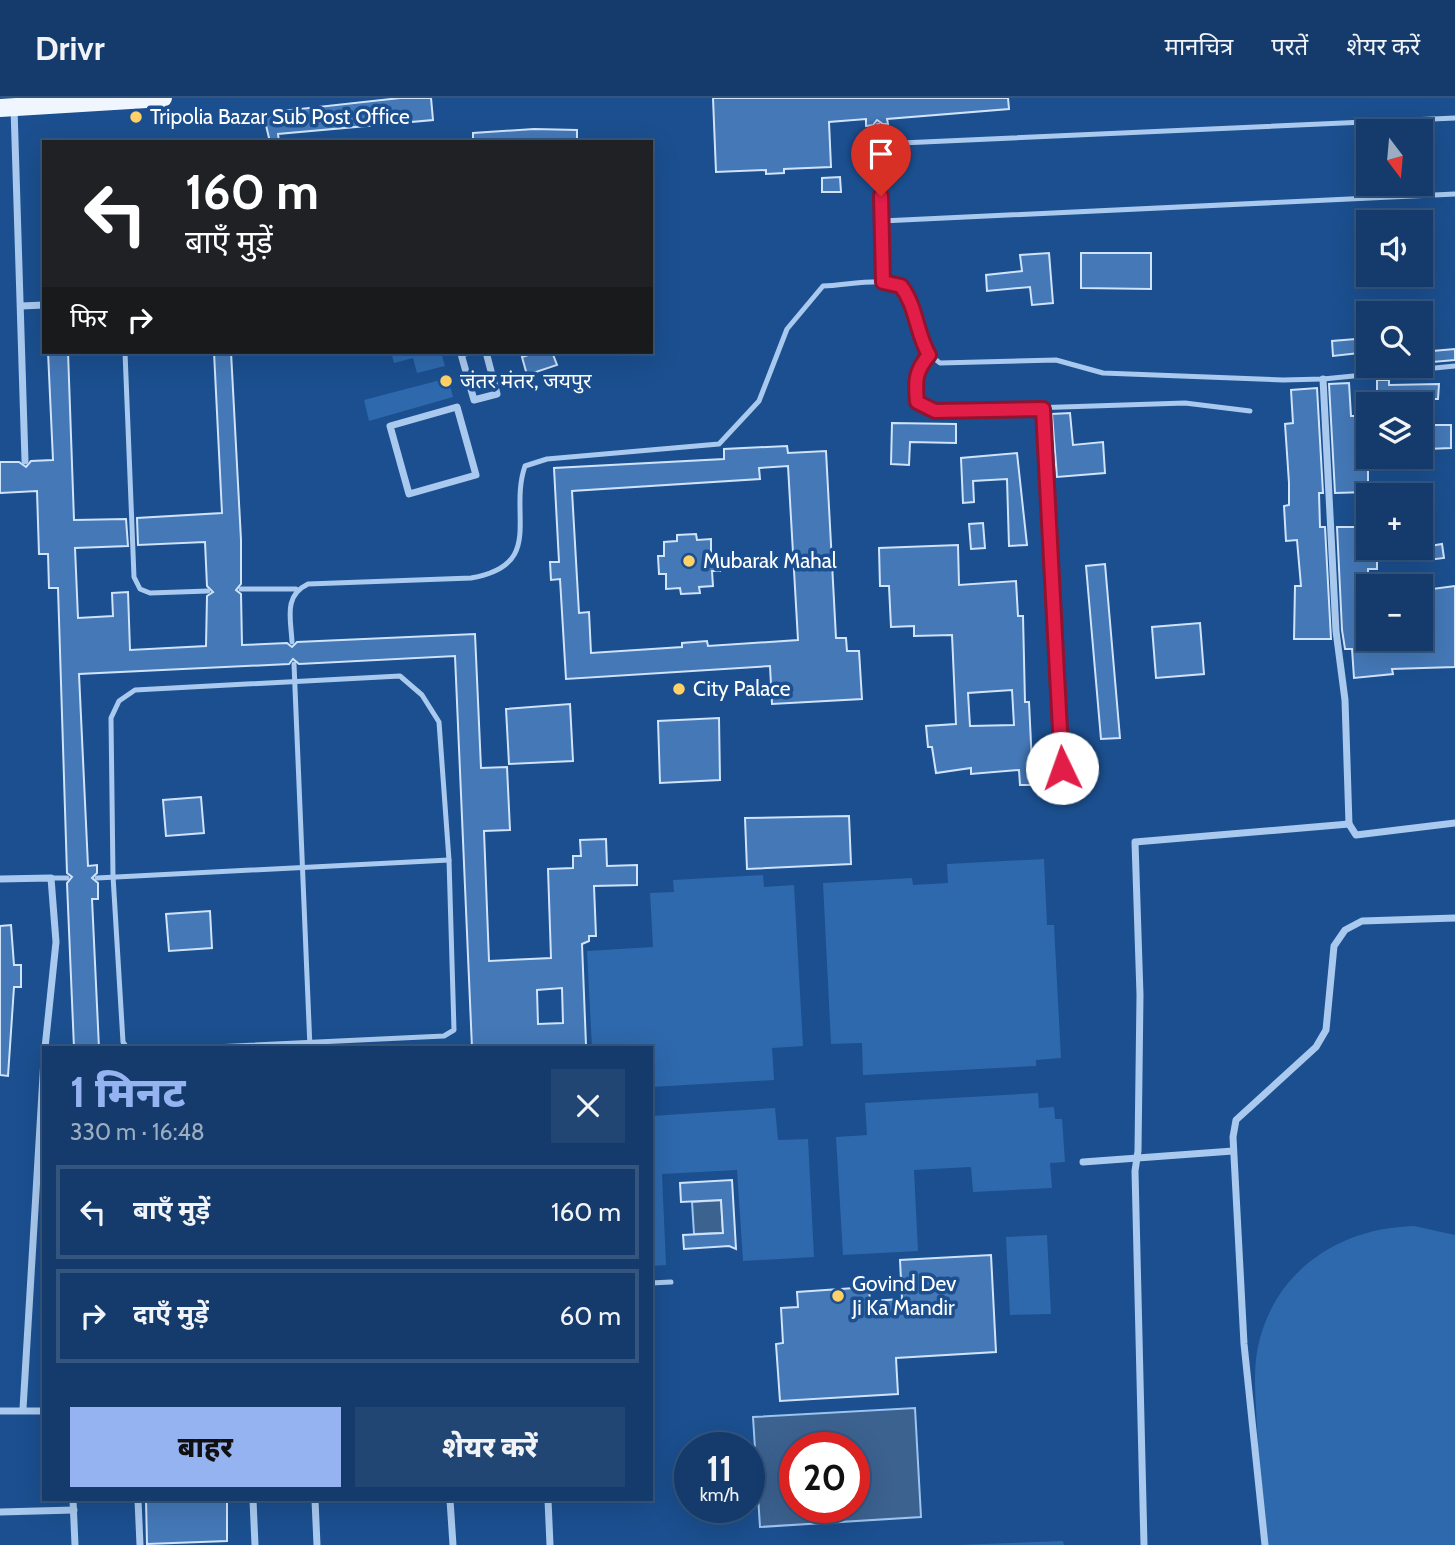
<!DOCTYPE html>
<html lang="hi">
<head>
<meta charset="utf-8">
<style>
  body { margin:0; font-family:Cabin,"Noto Sans Devanagari",sans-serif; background:#214673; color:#f1f3f6; height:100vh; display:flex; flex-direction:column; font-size:26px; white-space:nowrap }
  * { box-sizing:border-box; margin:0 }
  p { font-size:23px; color:#9dadc1 }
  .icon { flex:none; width:38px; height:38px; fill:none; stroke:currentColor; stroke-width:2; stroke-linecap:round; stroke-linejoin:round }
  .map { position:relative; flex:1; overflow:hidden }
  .side { position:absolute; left:42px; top:948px; width:611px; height:455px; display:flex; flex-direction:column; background:#143b6b; border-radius:0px; box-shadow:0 7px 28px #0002,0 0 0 2px #33557e }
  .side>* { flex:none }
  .guide { position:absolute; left:42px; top:42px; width:611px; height:214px; border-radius:0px; box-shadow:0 7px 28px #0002,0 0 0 2px #33557e; background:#202124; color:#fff; overflow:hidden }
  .needle { width:46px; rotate:164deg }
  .buttons { position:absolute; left:1356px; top:21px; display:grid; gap:14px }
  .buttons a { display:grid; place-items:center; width:77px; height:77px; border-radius:0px; background:#143b6b; box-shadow:0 7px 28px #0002,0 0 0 2px #33557e; font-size:35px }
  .speed { position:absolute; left:674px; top:1334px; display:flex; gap:14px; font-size:35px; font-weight:700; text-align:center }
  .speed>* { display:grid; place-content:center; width:91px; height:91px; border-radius:50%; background:#143b6b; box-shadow:0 7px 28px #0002,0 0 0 2px #33557e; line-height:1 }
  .speed small { font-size:18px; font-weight:400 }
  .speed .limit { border:10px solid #d22; background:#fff; color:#111 }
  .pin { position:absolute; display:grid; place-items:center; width:60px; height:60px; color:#fff; margin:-72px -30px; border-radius:50% 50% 50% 0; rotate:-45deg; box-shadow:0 0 7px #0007 }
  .pin .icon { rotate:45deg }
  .me { position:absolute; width:77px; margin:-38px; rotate:357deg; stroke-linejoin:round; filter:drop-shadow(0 0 5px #0008) }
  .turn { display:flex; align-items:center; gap:24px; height:147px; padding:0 28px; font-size:32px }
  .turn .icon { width:91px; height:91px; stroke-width:2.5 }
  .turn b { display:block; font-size:49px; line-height:60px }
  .then { display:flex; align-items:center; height:66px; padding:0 28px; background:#0003; gap:14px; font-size:26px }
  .round { display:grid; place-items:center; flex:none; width:74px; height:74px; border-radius:0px; background:#214673 }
  .headline { display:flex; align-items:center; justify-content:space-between; height:119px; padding:0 28px }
  h1 { font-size:42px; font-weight:800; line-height:52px; color:#95b2f1 }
  .cta { display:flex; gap:14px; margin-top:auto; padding:14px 28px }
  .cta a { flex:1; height:80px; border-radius:0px; background:#95b2f1; color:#111; font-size:28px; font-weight:800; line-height:80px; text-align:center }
  .cta a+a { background:#214673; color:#f1f3f6 }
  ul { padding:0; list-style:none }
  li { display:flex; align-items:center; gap:21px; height:94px; margin:0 14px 10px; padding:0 14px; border:4px solid #33557e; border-radius:0px }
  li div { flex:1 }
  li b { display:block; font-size:26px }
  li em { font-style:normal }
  header { display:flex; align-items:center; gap:42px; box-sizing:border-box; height:98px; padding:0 35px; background:#143b6b; border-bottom:2px solid #33557e }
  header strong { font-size:33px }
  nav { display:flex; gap:38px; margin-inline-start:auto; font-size:24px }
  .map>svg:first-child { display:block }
</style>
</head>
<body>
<header>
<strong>Drivr</strong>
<nav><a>मानचित्र</a><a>परतें</a><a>शेयर करें</a></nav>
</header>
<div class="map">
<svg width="1455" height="1447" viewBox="0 0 1455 1447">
  <rect width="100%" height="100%" fill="#1b4f8f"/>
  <g fill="#2e69ad">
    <polygon points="391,254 441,254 445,268 417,275 413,260 394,265"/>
    <polygon points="448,280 453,299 369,323 364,302"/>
    <polygon points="1044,761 1047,827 1054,827 1061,960 1036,962 1036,968 863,977 862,945 831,946 823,785 912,780 913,787 948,785 947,766"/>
    <polygon points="763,777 764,789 794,787 803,948 772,950 774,982 651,989 651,950 592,950 587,853 653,849 650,795 674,794 673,782"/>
    <polygon points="1038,995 1039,1010 1054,1009 1055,1021 1062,1021 1065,1064 1050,1065 1052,1090 973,1094 971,1069 914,1072 918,1153 843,1157 836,1039 867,1037 865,1005"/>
    <polygon points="775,1010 778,1042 808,1041 814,1159 743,1163 737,1072 662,1076 666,1167 651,1168 651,1018"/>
    <path d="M1414,1128L1455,1137V1447H1263C1261,1408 1259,1368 1257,1329C1256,1304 1253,1279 1257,1254C1271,1175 1337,1130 1414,1128Z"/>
    <polygon points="1047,1137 1051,1216 1010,1217 1006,1139"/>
    <polygon points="1063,1443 1064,1447 956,1447"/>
  </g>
  <g fill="#3c6290" stroke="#9cc4f0" stroke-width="2" fill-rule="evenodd">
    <polygon points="721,1102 723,1135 694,1136 692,1104"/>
    <path d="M915,1310L921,1419L760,1429L753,1319ZM794,1349H854V1409H794Z"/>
  </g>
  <g fill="#4478b7" stroke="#cfe3fa" stroke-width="2" fill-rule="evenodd">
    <polygon points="400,0 431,0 433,22 278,36 279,44 270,44 263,15"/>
    <polygon points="713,0 1008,0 1009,11 887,21 888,26 883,26 877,22 873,27 866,28 866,21 829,24 831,69 784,71 784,75 766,76 766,72 716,74"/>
    <polygon points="534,31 577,32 577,44 473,44 473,35"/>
    <polygon points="840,79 841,94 822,94 822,80"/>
    <polygon points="1049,155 1053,205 1032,207 1030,189 987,193 986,177 1022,173 1020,157"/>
    <polygon points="1081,155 1151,155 1151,191 1081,190"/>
    <polygon points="1368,240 1368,254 1333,258 1332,243"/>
    <polygon points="1455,251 1455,262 1421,265 1421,254"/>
    <path d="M48,254H68L74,422L126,421L128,448L75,450L78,520L113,518L112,495L128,494L130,552L206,548L207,498L213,494L207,488L205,444L138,447L137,420L222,415L214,254H231L241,442V486L236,492L241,496L242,547L287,545L292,549L297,544L475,536L481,670L507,669L510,732L484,733L489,863L551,860L548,771L573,770V758H581L580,742L606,741L607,768L637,767V787L594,788L596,838H589V843L582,846L586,947L564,950H472L455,558L299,566L293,561L289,566L79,576L88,768L97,767V775L92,780L98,785V801H92L99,950H74L67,785L72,779L67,775L58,490H49L48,456H39L37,393L0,395V364H19L26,369L31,363L53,362ZM562,890L563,925L538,926L537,892Z"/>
    <polygon points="538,254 552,254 557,267 527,277 522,259"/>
    <polygon points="1377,282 1389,282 1389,287 1439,286 1438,301 1430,301 1430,306 1377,306"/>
    <polygon points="1349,285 1351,318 1368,318 1368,394 1335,395 1329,286"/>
    <polygon points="1317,290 1323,395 1319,395 1320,429 1325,429 1331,541 1294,541 1295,488 1301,488 1297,442 1286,443 1284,408 1289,407 1289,385 1285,326 1293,325 1291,292"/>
    <polygon points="1070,315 1073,347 1103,344 1105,375 1057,379 1052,316"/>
    <polygon points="892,325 956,326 956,345 910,344 909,367 891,366"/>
    <polygon points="1427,327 1451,327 1451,350 1427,351"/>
    <path d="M787,348L788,355L826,353L836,540H846L847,553H859L862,601L772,606L770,568L566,581L560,481L551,482L550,464H559L554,370L724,361V351ZM788,368L798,542L708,548L707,543L682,545V549L591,555L589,514L579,515L572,393L760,381L759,370Z"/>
    <polygon points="1017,355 1027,447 1009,448 1007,381 973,383 974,404 963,405 961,360"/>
    <polygon points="983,425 985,450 971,451 969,426"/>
    <polygon points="1337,429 1368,429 1368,459 1377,459 1377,471 1368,471 1368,495 1357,496 1359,522 1368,521 1368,541 1423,541 1422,525 1428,525 1424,492 1455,488 1455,569 1392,571 1393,576 1354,580 1352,551 1345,551 1342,532"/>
    <polygon points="696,436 697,442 711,441 711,455 719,455 720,473 712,473 713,488 699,489 700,495 681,496 680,490 666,491 666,476 659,476 658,458 664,458 664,444 677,443 677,437"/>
    <polygon points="1442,446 1444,460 1420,463 1418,450"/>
    <path d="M958,447L959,487L1016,483L1018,518H1023L1025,604H1029L1033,687H1020L1019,672L971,676V670L936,675L932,649H928L926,628L956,626L952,537L914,538V528L891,529L889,488H880L879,450ZM1012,592L1014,627L970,628L968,595Z"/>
    <polygon points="1105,466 1120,640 1101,641 1086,468"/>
    <polygon points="1200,525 1204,576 1156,580 1152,529"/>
    <polygon points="570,606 573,663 509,666 506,611"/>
    <polygon points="719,620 720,682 660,685 658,623"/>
    <polygon points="201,699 204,735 166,738 163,702"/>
    <polygon points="849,718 851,766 747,771 745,720"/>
    <polygon points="210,813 212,850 169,853 166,816"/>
    <polygon points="11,827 14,867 21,867 21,889 14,889 8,978 0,977 0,828"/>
    <polygon points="732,1082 736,1151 729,1148 684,1151 683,1137 723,1135 721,1102 681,1104 680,1085"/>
    <polygon points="991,1157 996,1254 896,1260 898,1296 780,1303 776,1246 783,1245 781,1210 798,1209 797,1194 869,1189 870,1203 902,1201 900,1162"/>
    <polygon points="146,1402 227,1402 227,1443 147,1446"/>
  </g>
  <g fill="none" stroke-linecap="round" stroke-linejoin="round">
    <g stroke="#a9c9ee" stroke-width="5">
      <polyline points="878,27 883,184"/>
      <polyline points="879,46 1455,20"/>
      <polyline points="882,123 1455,96"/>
      <polyline points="125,254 134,479 140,491 150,495 208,493"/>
      <path d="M928,257C915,273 915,284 917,304L935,313L1185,305L1250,313"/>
      <polyline points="1043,311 1062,669"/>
      <polyline points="241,491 296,491"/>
      <path d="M292,544C291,521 283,498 308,486L471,480C546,467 508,417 525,368L547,361L719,346L759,303L787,231L823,188C844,187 867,182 888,184C923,187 909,244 940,265L1056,262L1103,275L1283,282L1323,281L1455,268"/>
      <polyline points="294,566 310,950"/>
      <polyline points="51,780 67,780"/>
      <polyline points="97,780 449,762"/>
      <polyline points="127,950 123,944 113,778 111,620 119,603 135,592 400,578 422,597 439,624 449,762 454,932 444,938 192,950"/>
      <polyline points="651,1185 671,1184"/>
    </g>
    <g stroke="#a9c9ee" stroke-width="7">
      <polyline points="14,10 25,363"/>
      <polyline points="21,208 44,207"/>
      <polyline points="427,254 432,254"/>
      <polyline points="469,254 461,256 474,302 497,296 486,254"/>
      <polyline points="1323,281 1336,533 1345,602 1349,726 1356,737 1455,725"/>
      <polygon points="457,309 476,377 409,396 390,328"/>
      <polyline points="0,781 51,780 56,844 45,950"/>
      <polyline points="1083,1064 1233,1053"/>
      <polyline points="23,1311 44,961"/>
      <polyline points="0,1313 44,1313"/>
      <polyline points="73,1402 75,1447"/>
      <polyline points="138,1402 140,1447"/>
      <polyline points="253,1402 255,1447"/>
      <polyline points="315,1402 317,1447"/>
      <polyline points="450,1402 453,1447"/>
      <polyline points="548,1402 550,1447"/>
      <polyline points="0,1414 74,1412"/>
      <polyline points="1144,1447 1135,1073 1138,1053 1140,897 1135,744 1349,726"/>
      <polyline points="1265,1447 1244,1246 1233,1039 1236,1022 1316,949 1326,932 1334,848 1345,832 1362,823 1455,820"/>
    </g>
    <polyline stroke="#f0f6ff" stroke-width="18" points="0,10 163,0"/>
  </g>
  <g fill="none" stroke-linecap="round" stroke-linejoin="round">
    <defs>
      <path id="route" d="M881,98L883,184L901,188C917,209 916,235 929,257C915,273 915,284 917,304L935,313L1043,311L1062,670"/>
    </defs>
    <use href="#route" stroke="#92132f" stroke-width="18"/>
    <use href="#route" stroke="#e11d48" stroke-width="12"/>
  </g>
  <g fill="#ffd166" stroke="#1b4f8f" stroke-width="2.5">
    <circle cx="136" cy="19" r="7"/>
    <circle cx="446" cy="283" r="7"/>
    <circle cx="689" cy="463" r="7"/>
    <circle cx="679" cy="591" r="7"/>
    <circle cx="838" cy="1198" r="7"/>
  </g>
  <g text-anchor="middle" stroke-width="7" stroke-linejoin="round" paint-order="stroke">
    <g font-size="21" fill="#fff" stroke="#1b4f8f" text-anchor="start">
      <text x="150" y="26">Tripolia Bazar Sub Post Office</text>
      <text x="460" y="290">जंतर मंतर, जयपुर</text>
      <text x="703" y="470">Mubarak Mahal</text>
      <text x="693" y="598">City Palace</text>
      <text x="852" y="1193">Govind Dev<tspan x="852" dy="24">Ji Ka Mandir</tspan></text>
    </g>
  </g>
</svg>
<div class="buttons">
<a><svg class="needle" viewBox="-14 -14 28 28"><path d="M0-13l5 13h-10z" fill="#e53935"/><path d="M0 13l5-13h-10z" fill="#9dadc1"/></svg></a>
<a><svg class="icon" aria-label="sound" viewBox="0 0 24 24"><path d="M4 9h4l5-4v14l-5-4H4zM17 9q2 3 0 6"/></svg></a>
<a><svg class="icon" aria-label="search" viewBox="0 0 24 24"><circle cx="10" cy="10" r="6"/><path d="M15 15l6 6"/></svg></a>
<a><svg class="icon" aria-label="layers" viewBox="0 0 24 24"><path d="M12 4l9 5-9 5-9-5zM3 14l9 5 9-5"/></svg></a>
<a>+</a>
<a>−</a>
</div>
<div class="speed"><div>11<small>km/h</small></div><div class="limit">20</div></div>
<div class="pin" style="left:881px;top:98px;background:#d93025"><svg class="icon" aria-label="arrive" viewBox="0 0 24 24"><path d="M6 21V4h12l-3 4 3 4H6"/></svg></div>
<svg class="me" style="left:1062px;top:670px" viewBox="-20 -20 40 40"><circle r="19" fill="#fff"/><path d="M0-13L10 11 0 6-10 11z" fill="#e11d48"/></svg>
<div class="guide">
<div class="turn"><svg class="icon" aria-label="left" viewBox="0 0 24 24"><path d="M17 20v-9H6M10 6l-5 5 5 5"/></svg><div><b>160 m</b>बाएँ मुड़ें</div></div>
<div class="then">फिर<svg class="icon" aria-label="right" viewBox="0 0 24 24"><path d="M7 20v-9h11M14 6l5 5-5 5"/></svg></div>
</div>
<section class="side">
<div class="headline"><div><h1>1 मिनट</h1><p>330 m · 16:48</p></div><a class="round"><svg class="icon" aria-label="close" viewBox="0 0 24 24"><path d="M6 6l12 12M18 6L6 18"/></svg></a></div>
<ul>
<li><svg class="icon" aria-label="left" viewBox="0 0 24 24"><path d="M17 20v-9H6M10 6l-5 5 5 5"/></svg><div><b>बाएँ मुड़ें</b></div><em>160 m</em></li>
<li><svg class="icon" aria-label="right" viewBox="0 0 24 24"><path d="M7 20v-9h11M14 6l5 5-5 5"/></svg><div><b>दाएँ मुड़ें</b></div><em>60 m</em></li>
</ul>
<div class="cta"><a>बाहर</a><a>शेयर करें</a></div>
</section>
</div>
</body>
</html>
